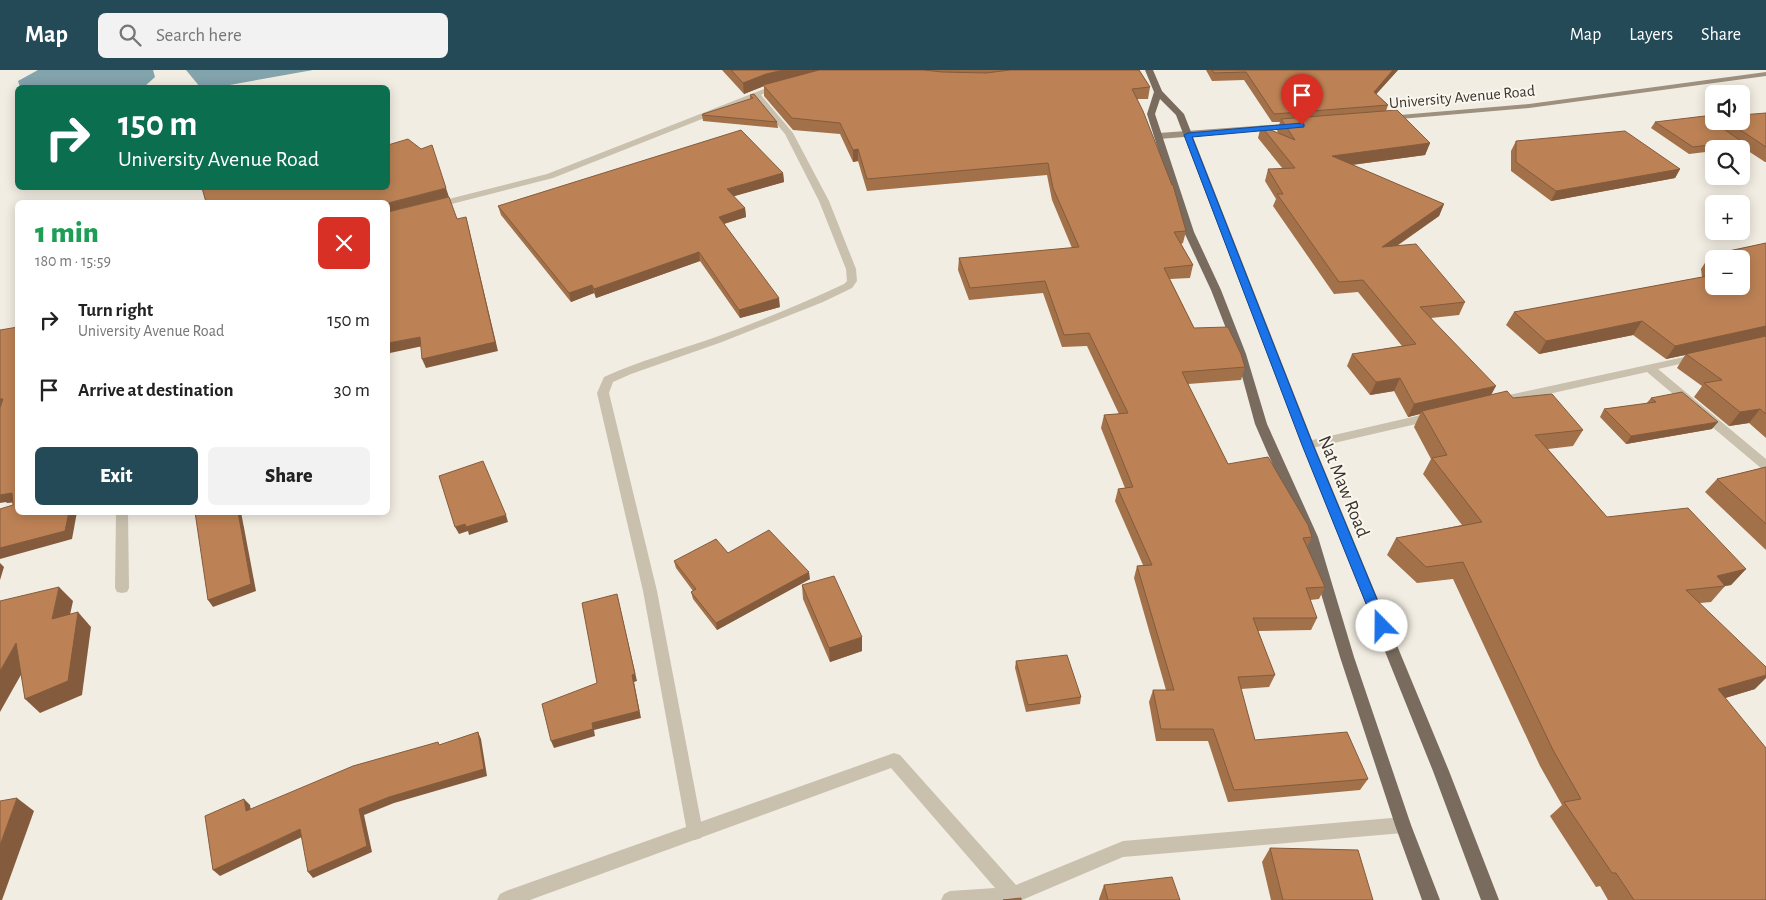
<!DOCTYPE html>
<html lang="en">
<head>
<meta charset="utf-8">
<style>
  body { margin:0; font-family:"Alegreya Sans",sans-serif; background:#f2f2f2; color:#222; height:100vh; display:flex; flex-direction:column; font-size:19px; white-space:nowrap }
  * { box-sizing:border-box; margin:0 }
  p { font-size:16px; color:#767676 }
  .icon { flex:none; width:28px; height:28px; fill:none; stroke:currentColor; stroke-width:2; stroke-linecap:round; stroke-linejoin:round }
  .map { position:relative; flex:1; overflow:hidden }
  .drawer { position:absolute; left:15px; top:130px; width:375px; height:315px; display:flex; flex-direction:column; background:#fff; border-radius:8px; box-shadow:0 2px 12px #0003 }
  .drawer>* { flex:none }
  .top-card { position:absolute; left:15px; top:15px; width:375px; height:105px; border-radius:8px; box-shadow:0 2px 12px #0003; background:#0b6e4f; color:#fff; overflow:hidden }
  .buttons { position:absolute; left:1705px; top:15px; display:grid; gap:10px }
  .buttons a { display:grid; place-items:center; width:45px; height:45px; border-radius:8px; background:#fff; box-shadow:0 2px 12px #0003; font-size:25px }
  .pin { position:absolute; display:grid; place-items:center; width:42px; height:42px; color:#fff; margin:-51px -21px; border-radius:50% 50% 50% 0; rotate:-45deg; box-shadow:0 0 5px #0007 }
  .pin .icon { rotate:45deg }
  .me { position:absolute; width:55px; margin:-28px; rotate:338deg; stroke-linejoin:round; filter:drop-shadow(0 0 4px #0008) }
  .turn { display:flex; align-items:center; gap:18px; height:105px; padding:0 20px; font-size:22px }
  .turn .icon { width:65px; height:65px; stroke-width:2.5 }
  .turn b { display:block; font-size:35px; line-height:42px }
  .round { display:grid; place-items:center; flex:none; width:52px; height:52px; border-radius:8px; background:#f2f2f2 }
  .summary { display:flex; align-items:center; justify-content:space-between; height:85px; padding:0 20px }
  h1 { font-size:30px; font-weight:800; line-height:38px; color:#1e9e55 }
  .button { display:flex; gap:10px; margin-top:auto; padding:10px 20px }
  .button a { flex:1; height:58px; border-radius:8px; background:#244a57; color:#fff; font-size:20px; font-weight:800; line-height:58px; text-align:center }
  .button a+a { background:#f2f2f2; color:#222 }
  ul { padding:0; list-style:none }
  li { display:flex; align-items:center; gap:15px; height:70px; padding:0 20px }
  li div { flex:1 }
  li b { display:block; font-size:19px }
  li em { font-style:normal }
  header { display:flex; align-items:center; gap:30px; box-sizing:border-box; height:70px; padding:0 25px; background:#244a57; color:#fff }
  header strong { font-size:24px }
  nav { display:flex; gap:28px; margin-inline-start:auto; font-size:18px }
  .search { width:350px; height:45px; background:#f2f2f2; display:flex; align-items:center; gap:12px; box-sizing:border-box; padding:0 18px; border-radius:8px; color:#767676; font-size:19px }
  .map>svg:first-child { display:block }
</style>
</head>
<body>
<header>
<strong>Map</strong>
<div class="search"><svg class="icon" aria-label="search" viewBox="0 0 24 24"><circle cx="10" cy="10" r="6"/><path d="M15 15l6 6"/></svg>Search here</div>
<nav><a>Map</a><a>Layers</a><a>Share</a></nav>
</header>
<div class="map">
<svg width="1766" height="830" viewBox="0 0 1766 830">
  <rect width="100%" height="100%" fill="#f2ede2"/>
  <g fill="#83a3ad">
    <polygon points="38,0 153,0 155,7 144,17 20,17 18,11"/>
    <polygon points="186,0 313,0 213,18 200,17"/>
  </g>
  <g fill="none" stroke-linecap="round" stroke-linejoin="round">
    <polygon fill="#c9c0ae" fill-rule="evenodd" points="894,683 900,685 1016,815 1123,771 1403,747 1409,750 1411,755 1409,760 1403,763 1123,787 1022,830 941,830 944,824 950,821 995,818 891,698 530,830 497,830 500,824 506,821"/>
    <g fill="#c9c0ae" fill-rule="evenodd">
      <path d="M764,19L768,21L761,25L793,63L829,131L856,199L857,211L852,218L823,232L722,272L631,304L613,312L609,323L657,521L703,762L701,768L695,770L689,768L687,762L643,521L597,323L604,307C639,291 676,281 713,268C757,252 802,234 844,214L847,211L846,199L819,131L785,64L755,28L553,108L436,138L431,135L433,133L547,104Z"/>
      <polygon points="1698,284 1702,285 1704,287 1702,289 1658,299 1766,389 1766,400 1762,399 1647,302 1500,335 1494,331 1500,327"/>
      <polygon points="1434,342 1438,343 1440,346 1438,349 1308,379 1302,375 1308,371"/>
      <polygon points="116,442 128,442 129,518 127,522 122,523 117,522 115,518"/>
    </g>
    <g fill="#9d907f" fill-rule="evenodd">
      <polygon points="1766,2 1766,6 1529,38 1388,50 1384,48 1388,46 1529,34"/>
      <polygon points="1296,53 1300,56 1299,58 1159,69 1155,66 1159,63"/>
    </g>
    <polygon fill="#796c5e" fill-rule="evenodd" points="1145,0 1153,0 1162,21 1184,44 1314,375 1449,701 1499,830 1481,830 1433,701 1302,375 1176,45 1160,29 1155,44 1194,162 1221,220 1246,284 1267,354 1318,467 1354,587 1411,755 1440,830 1422,830 1395,755 1340,587 1304,467 1255,354 1236,284 1211,220 1184,162 1147,44 1154,22"/>
  </g>
  <g fill="#a27049">
    <polygon points="722,0 1139,0 1150,17 1148,29 1137,29 1186,161 1183,173 1181,174 1193,195 1190,208 1170,209 1194,258 1245,297 1241,310 1188,314 1228,394 1312,467 1307,477 1325,517 1319,529 1310,530 1317,548 1311,560 1258,561 1275,605 1269,617 1241,619 1255,670 1368,709 1360,720 1228,732 1208,671 1156,671 1149,632 1153,620 1166,620 1134,508 1137,496 1143,495 1115,431 1118,419 1125,418 1101,358 1104,345 1119,344 1087,276 1062,277 1043,223 969,230 958,200 959,188 1072,178 1052,130 1047,105 867,121 858,91 853,92 840,64 793,60 764,26 764,16 744,24"/>
    <polygon points="1206,0 1398,0 1376,24 1388,35 1386,41 1430,73 1425,85 1352,95 1444,134 1439,146 1397,176 1465,232 1459,245 1431,248 1491,325 1513,328 1583,360 1573,376 1548,379 1607,447 1746,499 1731,515 1725,516 1711,532 1700,533 1755,619 1725,628 1766,830 1608,830 1600,816 1596,817 1550,746 1562,735 1540,696 1453,509 1417,513 1387,485 1396,468 1462,455 1423,404 1431,389 1414,357 1420,344 1408,347 1394,321 1370,325 1347,296 1352,284 1402,276 1358,222 1334,224 1273,136 1276,129 1265,111 1268,99 1283,99 1258,68 1261,56 1279,64 1277,61 1280,52 1272,52 1244,10 1212,11"/>
    <polygon points="750,25 777,52 778,58 703,51 702,45 750,29"/>
    <polygon points="1766,43 1766,92 1765,92 1739,75 1736,78 1714,79 1714,81 1689,84 1651,58 1655,52 1716,54 1718,51 1741,51"/>
    <polygon points="1516,71 1680,99 1675,108 1551,131 1511,101 1511,81"/>
    <polygon points="783,103 784,112 733,126 745,138 746,147 724,154 780,237 740,248 700,191 596,228 594,223 571,232 501,145 498,136"/>
    <polygon points="1766,173 1766,368 1749,353 1729,356 1694,327 1702,316 1677,298 1685,285 1666,289 1633,265 1539,284 1506,255 1514,242 1702,207 1701,199 1710,185"/>
    <polygon points="1651,328 1712,359 1626,374 1600,347 1604,339 1646,334"/>
    <polygon points="1766,397 1766,480 1705,422 1717,409"/>
    <polygon points="728,483 810,509 717,560 693,529 691,522 693,521 676,498 674,491"/>
    <polygon points="802,515 862,581 830,592 803,529"/>
    <polygon points="1016,591 1081,627 1080,634 1026,642 1015,598"/>
    <polygon points="1270,778 1373,830 1271,830 1262,792"/>
    <polygon points="1104,815 1180,830 1099,830 1099,829"/>
  </g>
  <g fill="#845b3c">
    <polygon points="784,0 854,0 763,15 764,16 744,24 743,13 766,4"/>
    <polygon points="1393,0 1398,0 1371,30 1374,22"/>
    <polygon points="1430,73 1425,85 1328,98 1332,86"/>
    <polygon points="858,79 858,91 853,92 853,80"/>
    <polygon points="1680,99 1675,108 1551,131 1556,121"/>
    <polygon points="783,103 784,112 728,128 727,119"/>
    <polygon points="446,118 449,127 388,142 388,133"/>
    <polygon points="1444,134 1439,146 1377,189 1382,177"/>
    <polygon points="745,138 746,147 720,155 719,147"/>
    <polygon points="466,147 468,155 498,281 426,298 422,289"/>
    <polygon points="699,182 700,191 596,228 594,219"/>
    <polygon points="592,215 594,223 571,232 569,223"/>
    <polygon points="779,228 780,237 740,248 739,240"/>
    <polygon points="1642,251 1633,265 1539,284 1546,271"/>
    <polygon points="1766,256 1766,268 1686,284 1685,285 1666,289 1675,276"/>
    <polygon points="420,267 423,276 390,283 388,276 388,273"/>
    <polygon points="1400,308 1394,321 1370,325 1376,312"/>
    <polygon points="1496,316 1489,329 1422,341 1420,344 1408,347 1414,334"/>
    <polygon points="0,329 3,329 0,339"/>
    <polygon points="1760,339 1749,353 1729,356 1740,342"/>
    <polygon points="1718,352 1712,359 1626,374 1631,366"/>
    <polygon points="0,423 12,423 18,432 7,433 6,432 0,433"/>
    <polygon points="69,442 77,442 72,469 0,489 0,478"/>
    <polygon points="238,442 241,442 256,521 213,537 208,530"/>
    <polygon points="506,445 508,452 469,465 468,461 459,464 455,457 465,454"/>
    <polygon points="0,493 4,497 0,510"/>
    <polygon points="1746,499 1731,515 1725,516 1717,506"/>
    <polygon points="809,502 810,509 717,560 716,553"/>
    <polygon points="59,517 73,531 66,563 52,549"/>
    <polygon points="617,524 637,611 634,612 641,648 594,660 595,666 554,678 551,671 592,653 632,605"/>
    <polygon points="78,542 91,557 82,625 40,643 25,629"/>
    <polygon points="862,567 862,581 830,592 829,578"/>
    <polygon points="16,573 31,587 0,642 0,601"/>
    <polygon points="1766,605 1766,608 1755,619 1702,635 1718,619"/>
    <polygon points="478,662 481,669 487,706 394,733 364,745 372,782 313,808 308,802 359,739"/>
    <polygon points="17,728 34,741 2,830 0,830 0,775"/>
    <polygon points="244,729 250,735 252,747 246,741"/>
    <polygon points="300,759 306,765 220,806 213,800"/>
  </g>
  <g fill="#bc8255" stroke="#845b3c" fill-rule="evenodd">
    <polygon points="731,0 784,0 766,4 743,13"/>
    <polygon points="819,0 924,0 942,2 986,3 1010,0 1139,0 1150,17 1132,19 1143,41 1172,115 1173,115 1186,161 1174,162 1193,195 1164,198 1194,258 1228,257 1241,284 1245,297 1182,302 1228,394 1268,387 1308,455 1312,467 1303,468 1325,517 1306,518 1317,548 1253,548 1275,605 1238,607 1255,670 1347,662 1368,709 1234,720 1213,659 1161,659 1153,620 1174,620 1137,496 1152,495 1118,419 1133,417 1104,345 1128,343 1089,263 1064,265 1045,211 970,218 959,188 1079,177 1053,118 1048,93 867,109 858,79 853,80 840,53 792,48 763,15"/>
    <polygon points="1212,0 1393,0 1374,22 1388,35 1274,44 1246,2 1214,3"/>
    <polygon points="754,24 777,52 702,45 703,44 753,28 750,25"/>
    <polygon points="1397,40 1430,73 1332,86 1444,134 1382,177 1416,174 1465,232 1420,237 1496,316 1414,334 1400,308 1376,312 1352,284 1416,274 1363,210 1339,212 1277,124 1283,124 1268,99 1295,98 1261,56 1295,70 1281,49"/>
    <polygon points="1766,43 1766,77 1727,51 1741,51 1741,45"/>
    <polygon points="1705,46 1741,71 1693,77 1655,52"/>
    <polygon points="741,60 783,103 727,119 745,138 719,147 779,228 739,240 699,182 594,219 592,215 569,223 498,136"/>
    <polygon points="1625,61 1680,99 1556,121 1516,92 1516,71"/>
    <polygon points="408,69 421,79 432,75 446,118 388,133 206,132 202,118 388,118 388,75"/>
    <polygon points="449,127 457,149 466,147 495,272 422,289 420,267 388,273 388,142"/>
    <path d="M1766,173V256L1675,276L1642,251L1546,271L1514,242L1713,205L1710,185ZM1714,189H1741V216H1714Z"/>
    <polygon points="18,257 18,442 69,442 65,461 0,478 0,439 13,435 12,423 0,425 0,338 3,329 0,329 0,260"/>
    <polygon points="1766,266 1766,344 1760,339 1740,342 1704,313 1722,310 1686,284"/>
    <polygon points="1507,321 1513,328 1552,324 1583,360 1535,365 1607,447 1688,438 1746,499 1717,506 1725,516 1686,520 1766,597 1766,605 1718,619 1766,678 1766,830 1634,830 1616,803 1612,803 1564,732 1581,729 1553,680 1463,492 1426,497 1396,468 1482,452 1432,388 1447,385 1422,341"/>
    <polygon points="1682,322 1718,352 1631,366 1604,339 1656,332 1651,328"/>
    <polygon points="483,391 506,445 466,457 465,454 455,457 439,406"/>
    <polygon points="1766,397 1766,454 1717,409"/>
    <polygon points="195,442 238,442 251,514 208,530"/>
    <polygon points="769,460 809,502 716,553 691,522 696,519 674,491 716,469 728,483"/>
    <polygon points="834,506 862,567 829,578 802,515"/>
    <polygon points="59,517 52,549 78,542 68,611 25,629 16,573 0,601 0,531"/>
    <polygon points="617,524 635,604 632,605 639,641 592,653 593,659 551,671 542,634 597,613 582,533"/>
    <polygon points="1067,585 1081,627 1028,635 1016,591"/>
    <polygon points="478,662 484,699 389,727 359,739 367,776 308,802 300,759 213,800 205,746 244,729 246,741 353,696 438,672 439,675"/>
    <polygon points="17,728 0,775 0,731"/>
    <polygon points="1270,778 1358,780 1373,830 1283,830"/>
    <polygon points="1172,807 1180,830 1108,830 1104,815"/>
    <polygon points="1021,828 1021,830 1003,830"/>
  </g>
  <polygon fill="#1a73e8" stroke="#114b97" points="1302,53 1304,54 1304,57 1192,67 1313,375 1388,556 1386,559 1382,561 1377,559 1375,556 1302,375 1184,65 1188,63"/>
  <g text-anchor="middle" stroke-width="4" stroke-linejoin="round" paint-order="stroke">
    <g font-size="16" fill="#39322c" stroke="#f9f6ee">
      <text transform="translate(1462 26) rotate(-5)" y="6">University Avenue Road</text>
    </g>
    <g font-size="19" fill="#39322c" stroke="#f9f6ee">
      <text transform="translate(1345 416) rotate(68)" y="7">Nat Maw Road</text>
    </g>
  </g>
</svg>
<div class="buttons">
<a><svg class="icon" aria-label="sound" viewBox="0 0 24 24"><path d="M4 9h4l5-4v14l-5-4H4zM17 9q2 3 0 6"/></svg></a>
<a><svg class="icon" aria-label="search" viewBox="0 0 24 24"><circle cx="10" cy="10" r="6"/><path d="M15 15l6 6"/></svg></a>
<a>+</a>
<a>−</a>
</div>
<div class="pin" style="left:1302px;top:55px;background:#d93025"><svg class="icon" aria-label="arrive" viewBox="0 0 24 24"><path d="M6 21V4h12l-3 4 3 4H6"/></svg></div>
<svg class="me" style="left:1382px;top:556px" viewBox="-20 -20 40 40"><circle r="19" fill="#fff"/><path d="M0-13L10 11 0 6-10 11z" fill="#1a73e8"/></svg>
<div class="top-card">
<div class="turn"><svg class="icon" aria-label="right" viewBox="0 0 24 24"><path d="M7 20v-9h11M14 6l5 5-5 5"/></svg><div><b>150 m</b>University Avenue Road</div></div>
</div>
<section class="drawer">
<div class="summary"><div><h1>1 min</h1><p>180 m · 15:59</p></div><a class="round" style="background:#d93025;color:#fff"><svg class="icon" aria-label="close" viewBox="0 0 24 24"><path d="M6 6l12 12M18 6L6 18"/></svg></a></div>
<ul>
<li><svg class="icon" aria-label="right" viewBox="0 0 24 24"><path d="M7 20v-9h11M14 6l5 5-5 5"/></svg><div><b>Turn right</b><p>University Avenue Road</p></div><em>150 m</em></li>
<li><svg class="icon" aria-label="arrive" viewBox="0 0 24 24"><path d="M6 21V4h12l-3 4 3 4H6"/></svg><div><b>Arrive at destination</b></div><em>30 m</em></li>
</ul>
<div class="button"><a>Exit</a><a>Share</a></div>
</section>
</div>
</body>
</html>
